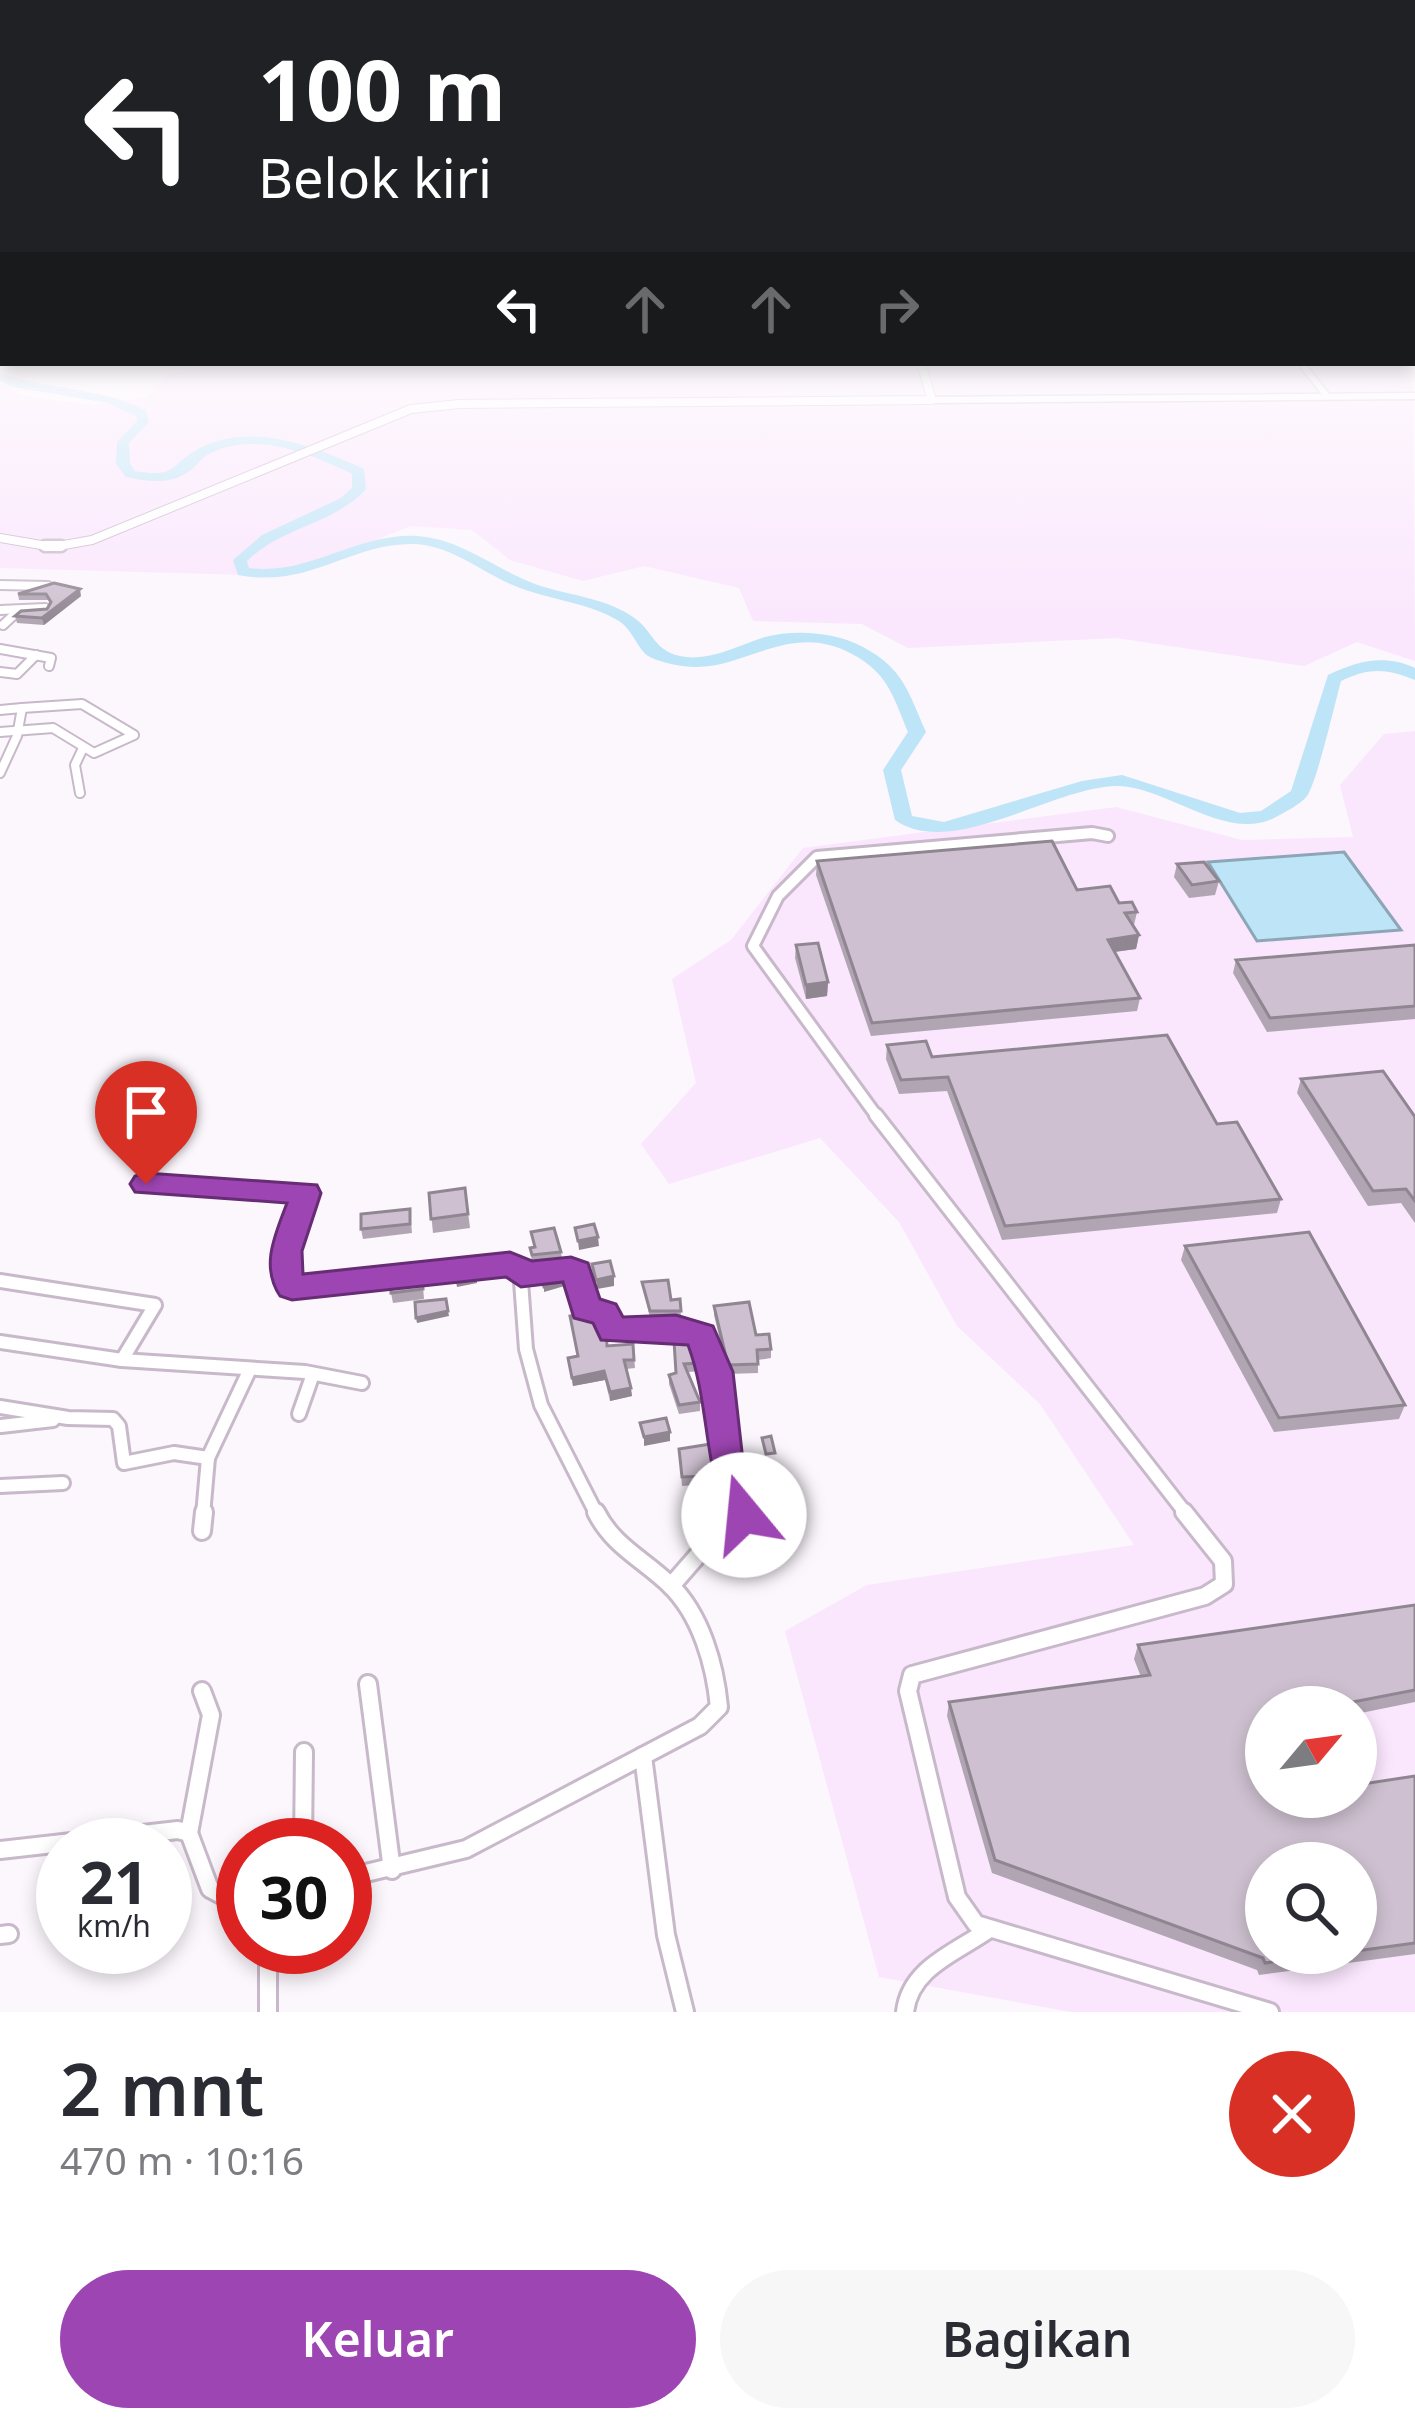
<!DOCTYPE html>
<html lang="id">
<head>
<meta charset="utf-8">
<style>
  body { margin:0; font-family:"Noto Sans",sans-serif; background:#f7f7f7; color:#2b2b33; height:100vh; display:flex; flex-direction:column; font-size:45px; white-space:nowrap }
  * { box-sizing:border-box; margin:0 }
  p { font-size:39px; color:#7c7c81 }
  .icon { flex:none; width:66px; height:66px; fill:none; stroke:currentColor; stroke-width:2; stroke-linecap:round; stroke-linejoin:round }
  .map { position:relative; height:2012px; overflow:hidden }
  .drawer { display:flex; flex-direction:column; background:#fff; flex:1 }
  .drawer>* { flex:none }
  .guide { position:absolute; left:0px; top:0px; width:1416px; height:366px; box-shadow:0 6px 18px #0003; background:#202124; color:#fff; overflow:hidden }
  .needle { width:78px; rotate:61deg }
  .fabs { position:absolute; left:1245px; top:1686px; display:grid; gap:24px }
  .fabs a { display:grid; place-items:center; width:132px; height:132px; border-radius:50%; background:#fff; box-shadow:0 6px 18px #0003; font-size:60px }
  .speed { position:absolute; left:36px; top:1818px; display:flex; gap:24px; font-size:60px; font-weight:700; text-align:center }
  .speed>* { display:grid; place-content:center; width:156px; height:156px; border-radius:50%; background:#fff; box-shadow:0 6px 18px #0003; line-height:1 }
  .speed small { font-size:30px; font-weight:400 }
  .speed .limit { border:18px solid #d22; background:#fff; color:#111 }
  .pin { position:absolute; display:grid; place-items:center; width:102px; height:102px; color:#fff; margin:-123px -51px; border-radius:50% 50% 50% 0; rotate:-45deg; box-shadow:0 0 12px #0007 }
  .pin .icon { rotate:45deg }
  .me { position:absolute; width:132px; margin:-66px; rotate:343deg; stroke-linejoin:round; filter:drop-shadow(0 0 9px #0008) }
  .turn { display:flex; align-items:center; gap:42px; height:252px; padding:0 60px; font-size:54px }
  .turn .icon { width:156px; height:156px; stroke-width:2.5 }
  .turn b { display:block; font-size:84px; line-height:102px }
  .lanes { display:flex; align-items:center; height:114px; padding:0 60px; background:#0003; justify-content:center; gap:60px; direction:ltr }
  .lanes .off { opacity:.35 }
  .round { display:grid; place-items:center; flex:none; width:126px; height:126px; border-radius:63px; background:#f7f7f7 }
  .head { display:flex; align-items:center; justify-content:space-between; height:204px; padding:0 60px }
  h1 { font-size:72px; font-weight:600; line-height:90px }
  .primary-button { display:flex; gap:24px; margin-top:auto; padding:24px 60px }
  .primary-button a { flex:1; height:138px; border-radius:72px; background:#9d45b2; color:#fff; font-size:48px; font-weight:600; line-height:138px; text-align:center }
  .primary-button a+a { background:#f7f7f7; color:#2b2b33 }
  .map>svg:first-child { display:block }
</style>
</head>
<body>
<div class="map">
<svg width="1415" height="2012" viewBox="0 0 1415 2012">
  <rect width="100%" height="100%" fill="#fcf6fd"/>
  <g fill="#fae6fd" fill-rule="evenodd">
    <polygon points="1413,346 1415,661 1357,642 1304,666 1116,638 908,648 862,624 753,621 739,588 644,566 583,581 510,560 472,530 410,526 337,556 246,575 0,568 0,384 21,395 92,405 148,397 166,374 231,363 1413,363"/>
    <path d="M1415,731V2012H1071L879,1977L785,1631L867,1585L1134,1545L1040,1404L957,1326L899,1222L820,1138L669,1184L641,1144L696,1083L672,979L731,940L803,848L1116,807L1242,840L1353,837L1340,785L1384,734ZM1266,1707H1356V1797H1266ZM1266,1863H1356V1953H1266Z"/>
  </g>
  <polygon fill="#bee4f7" stroke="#8da6b5" stroke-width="3" points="1344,852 1401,930 1257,941 1208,862"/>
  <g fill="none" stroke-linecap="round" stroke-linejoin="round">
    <path fill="#bee4f7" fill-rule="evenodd" d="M0,373C48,390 102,387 146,411L149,422L129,443L130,464L135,471C180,479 170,462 202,447C254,422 315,447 364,469L366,489C333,525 281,527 247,561L249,568C309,576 358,532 418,536C461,539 495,569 535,584C566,595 602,597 630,615C655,630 652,653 686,657C713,660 740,645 765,637C795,629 836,632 863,647C904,669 908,692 926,732L901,770L912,816L944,822L1082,781L1122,775L1240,813L1261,811L1291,791L1328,675C1358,661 1384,654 1415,668V680C1386,669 1371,667 1341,681C1335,703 1317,782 1307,796C1301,804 1285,812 1276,817C1228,844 1164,785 1117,786C1052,787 952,860 895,820L883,770L908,732C893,696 888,673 852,654C787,619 741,675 683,666C674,665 656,661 648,656C637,648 633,630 619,621C588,602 549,600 515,586C483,573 452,546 415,544C351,542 310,589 238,575L233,560L262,535L341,498L352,488V474C311,454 259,432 213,452C203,456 199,463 191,470C172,485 148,482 126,477L116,464L117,442L137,421L136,416L108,403L13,387L0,381Z"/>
    <defs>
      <g id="minor-far4">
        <polyline points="1301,363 1327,396"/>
        <polyline points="932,400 1415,396"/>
      </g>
      <g id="minor-far3">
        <polyline points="0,585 48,586"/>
        <polyline points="0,610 45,608"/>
        <polyline points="3,625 17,612"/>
        <polyline points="0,649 51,658 49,666"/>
        <polyline points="0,672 17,674 36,655"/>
        <polyline points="0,710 22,708 17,736 0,773"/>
        <polyline points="0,732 53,728 94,753 134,735 82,704 22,708"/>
        <polyline points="80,793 75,765 83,748"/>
      </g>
      <polyline id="minor-far2" points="878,1118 753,946 778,896 817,857 1092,833 1108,836"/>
      <g id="minor-far1">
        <polyline points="876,1115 1187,1515"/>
        <polyline points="146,1184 306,1193 287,1253 292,1288 510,1264 520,1268 526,1349 541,1405 597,1515"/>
        <path d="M521,1275L574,1269L585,1309L604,1313L613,1330L676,1328L705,1340C722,1399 725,1455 743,1515"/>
        <polyline points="0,1281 155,1305 122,1360 0,1342"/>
        <polyline points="122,1360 305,1372 362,1383"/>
        <polyline points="0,1407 68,1418 113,1419 119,1426 124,1463 174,1453 208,1458"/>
        <polyline points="299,1414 313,1374"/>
        <polyline points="1,1426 53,1420"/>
        <polyline points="0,1486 63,1483"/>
        <polyline points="203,1515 208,1458 250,1369"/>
      </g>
      <g id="minor">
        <polyline points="1184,1512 1223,1561 1224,1584 1205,1596 912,1675 908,1691 957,1897 976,1924 1270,2012"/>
        <polyline points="202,1531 204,1512"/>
        <polyline points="671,1586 705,1547 747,1528 742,1512"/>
        <polyline points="368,1684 392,1870"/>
        <polyline points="643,1756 666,1935 685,2012"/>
        <polyline points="189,1833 211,1715 202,1691"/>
        <polyline points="303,1845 304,1752"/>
        <polyline points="0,1850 178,1830 189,1833 210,1889 229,1899 243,1898"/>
        <path d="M345,1878L466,1849L700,1726L719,1707C715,1665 701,1615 670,1585C643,1559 613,1546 596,1512"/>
        <polyline points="0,1935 9,1934"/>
        <polyline points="268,1947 268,2012"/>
        <path d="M905,2012C910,1968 955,1953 988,1930"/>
      </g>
      <polyline id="tertiary-far1" points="0,538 53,547 92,540 411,409 459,404 932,400 921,363"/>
      <polyline id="tertiary" points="45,546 61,546"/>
    </defs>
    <use href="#minor-far4" stroke="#c8b9ca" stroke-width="9"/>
    <use href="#minor-far3" stroke="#c8b9ca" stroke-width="12"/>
    <use href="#minor-far2" stroke="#c8b9ca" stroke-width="16"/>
    <use href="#minor-far1" stroke="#c8b9ca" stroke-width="18"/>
    <use href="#minor" stroke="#c8b9ca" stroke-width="22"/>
    <use href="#tertiary-far1" stroke="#c8b9ca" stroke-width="10"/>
    <use href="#tertiary" stroke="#c8b9ca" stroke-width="15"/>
    <use href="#minor-far4" stroke="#fff" stroke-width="6"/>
    <use href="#minor-far3" stroke="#fff" stroke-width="8"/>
    <use href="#minor-far2" stroke="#fff" stroke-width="10"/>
    <use href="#minor-far1" stroke="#fff" stroke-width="12"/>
    <use href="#minor" stroke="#fff" stroke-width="16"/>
    <use href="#tertiary-far1" stroke="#fff" stroke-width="8"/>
    <use href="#tertiary" stroke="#fff" stroke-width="10"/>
  </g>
  <g fill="#b1a5b3" fill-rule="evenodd">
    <polygon points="18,594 81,596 44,625 17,623 15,616 47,609 50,604 48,600 19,600"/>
    <polygon points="817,861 1077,890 1119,903 1137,912 1134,925 1133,926 1139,935 1136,949 1115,952 1140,998 1137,1011 871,1036 816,875"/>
    <polygon points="1177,864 1219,881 1215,895 1189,898 1174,877"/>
    <polygon points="796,945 828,982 827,996 806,999 795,958"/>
    <polygon points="1415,945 1415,1019 1267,1032 1233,973 1236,960"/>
    <polygon points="887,1045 932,1057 1217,1124 1281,1199 1277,1213 1002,1240 947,1091 899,1094 886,1059"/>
    <polygon points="1301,1079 1415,1117 1415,1223 1401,1203 1368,1206 1297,1093"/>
    <polygon points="465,1188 470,1228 433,1233 429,1193"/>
    <polygon points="410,1209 412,1233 363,1239 361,1229"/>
    <polygon points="531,1232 561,1252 562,1260 532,1263 530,1248 534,1248"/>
    <polygon points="1185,1246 1405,1405 1399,1419 1274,1432 1181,1260"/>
    <polygon points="422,1275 424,1299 393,1303 391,1293"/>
    <polygon points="642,1282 671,1300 680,1299 681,1318 650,1318"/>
    <polygon points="714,1306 771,1349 771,1358 758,1360 758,1373 728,1374 714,1315"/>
    <polygon points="570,1316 598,1331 607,1346 633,1344 635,1368 626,1369 632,1396 610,1401 605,1380 573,1386 568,1358 577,1356"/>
    <polygon points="674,1341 702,1363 702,1371 688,1372 700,1402 700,1411 679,1414 669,1384 669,1375 676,1374"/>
    <polygon points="679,1449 722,1467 722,1475 720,1476 722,1492 709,1495 707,1484 682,1486"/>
    <path d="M1415,1605V1702L1356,1714V1707H1266V1797H1356L1415,1776V1954L1259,1975L1257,1970L992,1873L947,1716L949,1702L1141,1677L1134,1659L1138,1645ZM1356,1863V1953H1266Z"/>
  </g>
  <g fill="#908692">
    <polygon points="80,589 81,596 44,625 42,618"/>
    <polygon points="1139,935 1136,949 1105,953 1108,940"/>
    <polygon points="828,982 827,996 806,999 806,985"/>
    <polygon points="598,1237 599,1246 579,1250 578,1241"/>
    <polygon points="614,1276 614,1286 597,1289 596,1280"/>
    <polygon points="477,1279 477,1283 457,1287 456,1282"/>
    <polygon points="567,1281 568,1285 544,1292 544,1287"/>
    <polygon points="448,1311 449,1316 417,1323 416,1318"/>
    <polygon points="604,1371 605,1380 573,1386 572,1378"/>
    <polygon points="631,1388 632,1396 610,1401 610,1392"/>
    <polygon points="670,1432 670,1441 644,1446 644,1437"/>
  </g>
  <g fill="#cec0d0" stroke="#908692" stroke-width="3">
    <polygon points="54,583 80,589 42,618 15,616 21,611 47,609 51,602 46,594 18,594"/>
    <polygon points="1052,841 1077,890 1110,886 1119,903 1132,902 1137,912 1125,913 1139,935 1108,940 1140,998 872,1023 817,861"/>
    <polygon points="1204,862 1219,881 1192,885 1177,864"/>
    <polygon points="818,943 828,982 806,985 796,945"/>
    <polygon points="1415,945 1415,1006 1270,1018 1236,960"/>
    <polygon points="1167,1035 1217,1124 1237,1122 1281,1199 1005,1226 948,1077 901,1080 887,1045 926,1041 932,1057"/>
    <polygon points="1383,1071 1415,1117 1415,1201 1406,1189 1373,1191 1301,1079"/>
    <polygon points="465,1188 468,1214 431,1219 429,1193"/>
    <polygon points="410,1209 410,1224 361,1229 361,1214"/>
    <polygon points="594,1224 598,1237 578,1241 575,1228"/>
    <polygon points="554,1228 561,1252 532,1255 530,1248 535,1247 531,1232"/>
    <polygon points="1309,1232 1405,1405 1279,1418 1185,1246"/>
    <polygon points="610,1261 614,1276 596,1280 592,1264"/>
    <polygon points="476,1274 477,1279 456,1282 455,1276"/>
    <polygon points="422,1275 423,1289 391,1293 391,1278"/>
    <polygon points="566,1276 567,1281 544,1287 541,1279"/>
    <polygon points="668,1280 671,1300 680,1299 681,1311 650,1311 642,1282"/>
    <polygon points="446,1299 448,1311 416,1318 415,1302"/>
    <polygon points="749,1302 756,1335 769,1334 771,1349 757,1350 758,1364 728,1365 714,1306"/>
    <polygon points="594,1313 598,1331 606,1330 607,1346 633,1344 634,1360 624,1360 631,1388 610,1392 604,1371 572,1378 568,1358 578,1356 570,1316"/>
    <polygon points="696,1340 702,1363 684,1364 700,1402 679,1405 669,1375 676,1373 674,1341"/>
    <polygon points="666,1418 670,1432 644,1437 640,1423"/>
    <polygon points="771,1436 775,1453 766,1454 762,1438"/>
    <polygon points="717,1443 722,1467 718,1467 722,1484 709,1486 707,1476 682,1477 679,1449"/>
    <polygon points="1415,1605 1415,1690 1327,1707 1266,1707 1266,1797 1356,1797 1356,1785 1415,1776 1415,1943 1356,1951 1356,1863 1266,1863 1266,1953 1340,1953 1265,1963 1263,1958 995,1860 949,1702 1150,1675 1138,1645"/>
  </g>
  <linearGradient id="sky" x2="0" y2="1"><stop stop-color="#97c7ee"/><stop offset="0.55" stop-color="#fefbfe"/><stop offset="1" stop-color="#fefbfe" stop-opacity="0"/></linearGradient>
  <rect width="1415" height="628" fill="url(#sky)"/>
  <path fill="#9d45b2" stroke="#662d74" stroke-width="3" d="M146,1173L317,1185L321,1193L302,1251L303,1274L510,1252L532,1261L571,1257L588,1263L600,1299L616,1304L623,1317L676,1315L713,1326L733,1372L742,1452L762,1515L757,1527L744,1531L731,1527C703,1468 710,1404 688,1345L601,1340L593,1323L574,1318L563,1282L521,1287L506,1277L292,1300L280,1296C260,1266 275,1235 287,1203L135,1192L130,1184L135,1176Z"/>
</svg>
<div class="fabs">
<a><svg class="needle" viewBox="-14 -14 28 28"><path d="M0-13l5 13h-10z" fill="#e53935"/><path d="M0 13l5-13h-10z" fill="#7c7c81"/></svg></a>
<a><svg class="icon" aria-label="search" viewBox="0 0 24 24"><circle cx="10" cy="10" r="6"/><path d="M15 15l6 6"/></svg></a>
</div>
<div class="speed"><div>21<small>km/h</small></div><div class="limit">30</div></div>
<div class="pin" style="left:146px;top:1184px;background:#d93025"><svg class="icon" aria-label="arrive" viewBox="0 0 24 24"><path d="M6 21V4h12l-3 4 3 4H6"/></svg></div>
<svg class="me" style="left:744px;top:1515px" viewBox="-20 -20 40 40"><circle r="19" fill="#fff"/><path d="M0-13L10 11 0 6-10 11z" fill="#9d45b2"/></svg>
<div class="guide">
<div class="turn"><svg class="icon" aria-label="left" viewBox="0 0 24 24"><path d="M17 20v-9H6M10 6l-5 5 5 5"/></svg><div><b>100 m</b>Belok kiri</div></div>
<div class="lanes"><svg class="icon" aria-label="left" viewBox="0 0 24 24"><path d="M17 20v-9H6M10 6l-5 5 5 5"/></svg><svg class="icon off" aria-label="ahead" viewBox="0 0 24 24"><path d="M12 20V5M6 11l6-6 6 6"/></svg><svg class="icon off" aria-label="ahead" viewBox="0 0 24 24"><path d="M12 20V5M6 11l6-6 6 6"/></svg><svg class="icon off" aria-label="right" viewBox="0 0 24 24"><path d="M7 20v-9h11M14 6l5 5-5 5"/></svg></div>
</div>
</div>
<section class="drawer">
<div class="head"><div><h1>2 mnt</h1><p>470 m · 10:16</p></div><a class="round" style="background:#d93025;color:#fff"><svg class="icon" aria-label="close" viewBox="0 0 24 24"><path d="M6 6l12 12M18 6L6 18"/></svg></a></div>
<div class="primary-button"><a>Keluar</a><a>Bagikan</a></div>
</section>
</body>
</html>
